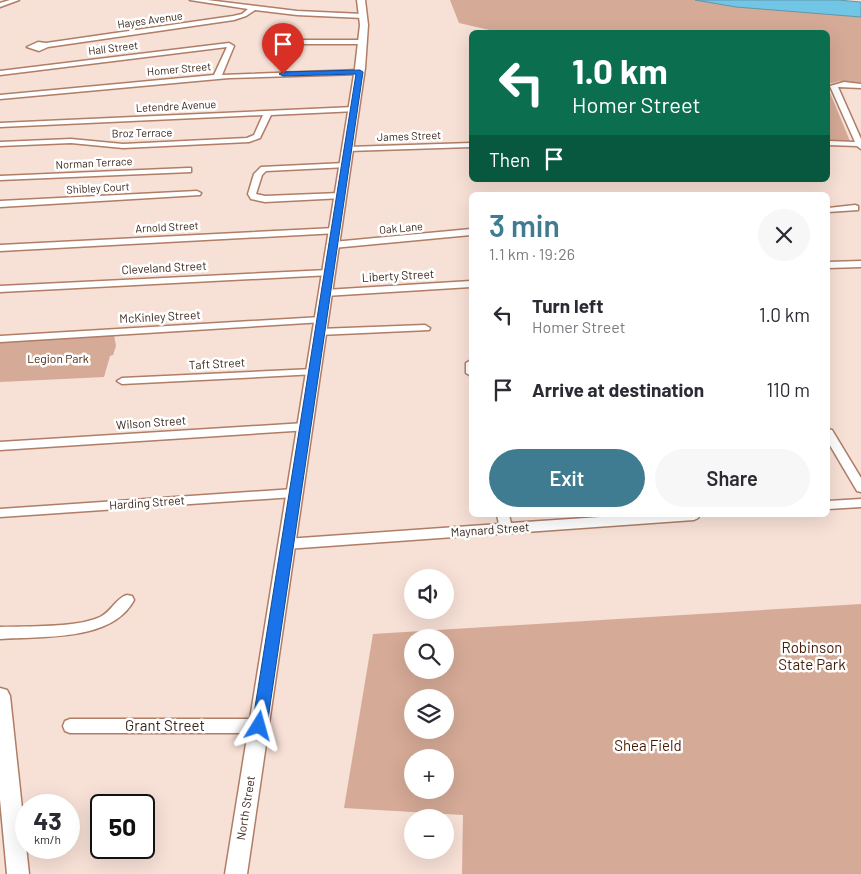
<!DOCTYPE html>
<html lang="en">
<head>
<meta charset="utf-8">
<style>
  body { margin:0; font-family:Barlow,sans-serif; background:#f7f7f7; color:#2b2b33; height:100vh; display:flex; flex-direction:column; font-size:19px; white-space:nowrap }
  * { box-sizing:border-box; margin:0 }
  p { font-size:16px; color:#7c7c81 }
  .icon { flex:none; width:28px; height:28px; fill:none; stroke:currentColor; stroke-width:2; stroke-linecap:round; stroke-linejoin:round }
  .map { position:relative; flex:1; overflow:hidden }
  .sheet { position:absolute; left:469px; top:192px; width:361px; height:325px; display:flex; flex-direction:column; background:#fff; border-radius:8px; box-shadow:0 5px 20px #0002 }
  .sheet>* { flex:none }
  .hud { position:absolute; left:469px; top:30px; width:361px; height:152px; border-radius:8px; box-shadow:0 5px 20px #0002; background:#0b6e4f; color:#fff; overflow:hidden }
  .fabs { position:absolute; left:404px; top:569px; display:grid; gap:10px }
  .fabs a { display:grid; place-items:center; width:50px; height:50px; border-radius:50%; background:#fff; box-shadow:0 5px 20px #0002; font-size:25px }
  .speed { position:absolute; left:15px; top:794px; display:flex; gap:10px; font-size:25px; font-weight:700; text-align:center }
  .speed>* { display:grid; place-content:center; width:65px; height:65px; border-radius:50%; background:#fff; box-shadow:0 5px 20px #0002; line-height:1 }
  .speed small { font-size:12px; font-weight:400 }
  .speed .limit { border:2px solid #111; border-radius:8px; background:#fff; color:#111 }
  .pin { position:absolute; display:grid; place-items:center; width:42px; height:42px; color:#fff; margin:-51px -21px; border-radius:50% 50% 50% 0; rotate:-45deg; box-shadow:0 0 5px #0007 }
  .pin .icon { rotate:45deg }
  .me { position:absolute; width:55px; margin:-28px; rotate:8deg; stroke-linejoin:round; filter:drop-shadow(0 0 4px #0008) }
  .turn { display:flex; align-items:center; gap:18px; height:105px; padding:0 20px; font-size:22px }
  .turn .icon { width:65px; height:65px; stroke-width:2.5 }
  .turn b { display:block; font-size:35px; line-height:42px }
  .then { display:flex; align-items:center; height:48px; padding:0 20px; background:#0003; gap:10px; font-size:19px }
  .round { display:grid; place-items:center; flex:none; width:52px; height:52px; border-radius:26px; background:#f7f7f7 }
  .summary { display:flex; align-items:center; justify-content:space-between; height:85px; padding:0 20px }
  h1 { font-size:30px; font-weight:600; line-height:38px; color:#3f7c92 }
  .cta { display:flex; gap:10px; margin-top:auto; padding:10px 20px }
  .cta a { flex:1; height:58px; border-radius:30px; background:#3f7c92; color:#fff; font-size:20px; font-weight:600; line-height:58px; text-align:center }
  .cta a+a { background:#f7f7f7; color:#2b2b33 }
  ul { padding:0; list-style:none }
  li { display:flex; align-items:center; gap:15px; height:75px; padding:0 20px }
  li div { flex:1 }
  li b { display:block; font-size:19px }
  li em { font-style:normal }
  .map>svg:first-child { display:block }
</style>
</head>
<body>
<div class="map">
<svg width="861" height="874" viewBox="0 0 861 874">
  <rect width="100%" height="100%" fill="#f7e0d6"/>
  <g fill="#d5aa97" fill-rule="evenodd">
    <polygon points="450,0 737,0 861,9 861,84 840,81 828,84 828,32 498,32 459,23"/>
    <polygon points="828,88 850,141 828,140"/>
    <polygon points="114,335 116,346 113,355 110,356 104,377 0,382 0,342"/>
    <path d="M861,604V874H462L463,815L344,808L373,634ZM412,638H445V670H412ZM412,698H445V730H412ZM412,758H445V790H412Z"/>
  </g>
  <polygon fill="#71c6e6" stroke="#6196aa" points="695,0 838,0 861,2 861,17 736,7"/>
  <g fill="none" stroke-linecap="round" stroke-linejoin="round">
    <defs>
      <g id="minor">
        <polygon points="10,0 19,0 0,7 0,3"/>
        <polygon points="190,0 207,0 297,11 363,14 366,16 363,18 297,15 255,10 246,16 234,20 48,47 39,51 27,47 38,42 46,43 233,16 242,14 248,9"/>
        <polygon points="295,37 302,40 363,40 366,42 363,44 302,44 295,46 285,42"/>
        <polygon points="229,43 234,46 222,75 360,70 363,72 360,74 229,78 0,99 0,95 214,75 227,47 0,75 0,71"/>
        <polygon points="844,82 861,84 861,88 838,87 861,139 861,149 857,146 828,145 828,141 855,142 830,86"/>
        <polygon points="354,107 358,109 357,111 271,115 260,138 249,142 123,148 71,143 0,146 0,142 71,139 123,144 247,138 254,135 263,115 0,127 0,123"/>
        <polygon points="471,143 471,147 348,151 344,149 348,147"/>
        <polygon points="345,163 349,165 348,167 266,171 262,175 256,194 265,196 340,193 343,194 343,198 265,202 251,199 248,194 254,174 261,167"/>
        <polygon points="188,168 191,168 191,172 0,180 0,176"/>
        <polygon points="197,191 201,193 200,195 0,207 0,201"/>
        <polygon points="855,205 858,206 858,210 828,212 828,208"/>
        <polygon points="335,228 339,231 338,233 0,251 0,245"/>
        <polygon points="471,229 471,235 333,248 329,245 333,242"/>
        <polygon points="861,261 861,267 828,268 828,262"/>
        <polygon points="328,270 333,273 331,275 0,292 0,286"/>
        <polygon points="471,281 471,287 325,296 320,293 325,290"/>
        <polygon points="321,317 326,320 324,322 0,342 0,336"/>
        <polygon points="425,325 430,328 429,330 319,335 314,332 319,329"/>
        <polygon points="471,360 471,376 466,373 466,363"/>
        <polygon points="313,369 318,372 317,374 122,384 117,381 122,378"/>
        <polygon points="305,423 311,427 309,430 0,450 0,442"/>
        <polygon points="828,429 832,430 861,478 861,492 857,491 828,442"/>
        <polygon points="294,489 298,490 300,493 298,496 294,497 0,517 0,509"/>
        <polygon points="861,499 861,507 828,509 828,501"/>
        <polygon points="497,515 509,515 511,523 630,515 700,515 698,518 694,520 286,549 282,547 280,544 282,541 286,539 499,524"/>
        <path d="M127,595L132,596L134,600C112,642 41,636 0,639V627C28,626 76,628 100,617C111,612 116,598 127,595Z"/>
        <polygon points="70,719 259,719 264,721 266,726 264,731 259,733 70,733 65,731 63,726 65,721"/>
      </g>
      <g id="major">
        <polygon points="357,0 365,0 368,25 365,68 247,874 225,874 355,68 360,25"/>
        <polygon points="0,688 7,690 10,696 29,874 7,874 0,799"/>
      </g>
    </defs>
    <use href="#minor" stroke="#b07d66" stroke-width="3"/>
    <use href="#major" stroke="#b07d66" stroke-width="3"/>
    <use href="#minor" fill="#fff" fill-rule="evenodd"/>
    <use href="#major" fill="#fff" fill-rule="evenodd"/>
  </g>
  <polygon fill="#1a73e8" stroke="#114b97" points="360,70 363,72 267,726 265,730 259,732 254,730 252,726 356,74 283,76 279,74 283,72"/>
  <g text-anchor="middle" stroke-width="5" stroke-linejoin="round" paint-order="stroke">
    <g font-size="11" fill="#3c271d" stroke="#fff">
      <text transform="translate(150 20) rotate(-8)" y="4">Hayes Avenue</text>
      <text transform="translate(113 48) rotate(-7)" y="4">Hall Street</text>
      <text transform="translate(179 69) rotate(-5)" y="4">Homer Street</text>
      <text transform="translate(176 106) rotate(-3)" y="4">Letendre Avenue</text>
      <text transform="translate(142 133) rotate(-1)" y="4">Broz Terrace</text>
      <text transform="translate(409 136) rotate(-2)" y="4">James Street</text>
      <text transform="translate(94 163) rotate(-3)" y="4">Norman Terrace</text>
      <text transform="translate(98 188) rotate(-3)" y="4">Shibley Court</text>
      <text transform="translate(167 227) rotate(-3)" y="4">Arnold Street</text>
      <text transform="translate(401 228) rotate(-5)" y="4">Oak Lane</text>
    </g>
    <g font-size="12" fill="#3c271d" stroke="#fff">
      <text transform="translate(164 268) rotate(-3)" y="4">Cleveland Street</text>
      <text transform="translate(398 276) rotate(-3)" y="4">Liberty Street</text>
      <text transform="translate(160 317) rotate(-3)" y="4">McKinley Street</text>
      <text transform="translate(217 364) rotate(-3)" y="4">Taft Street</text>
      <text transform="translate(151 423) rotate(-4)" y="4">Wilson Street</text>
      <text transform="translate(147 503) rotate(-4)" y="4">Harding Street</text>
      <text transform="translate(490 530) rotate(-4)" y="4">Maynard Street</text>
      <text transform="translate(246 808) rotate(-81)" y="4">North Street</text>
    </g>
    <g font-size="12" fill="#471c05" stroke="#fff">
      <text x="58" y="363">Legion Park</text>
    </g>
    <g font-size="15" fill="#471c05" stroke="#fff">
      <text x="812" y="653">Robinson<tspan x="812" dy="17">State Park</tspan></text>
      <text x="648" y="751">Shea Field</text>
    </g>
    <g font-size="15" fill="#3c271d" stroke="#fff">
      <text x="165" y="731">Grant Street</text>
    </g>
  </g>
</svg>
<div class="fabs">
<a><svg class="icon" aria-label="sound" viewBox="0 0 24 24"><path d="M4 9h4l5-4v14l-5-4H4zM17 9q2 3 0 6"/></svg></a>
<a><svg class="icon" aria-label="search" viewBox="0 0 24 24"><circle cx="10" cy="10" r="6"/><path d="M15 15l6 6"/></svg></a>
<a><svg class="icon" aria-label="layers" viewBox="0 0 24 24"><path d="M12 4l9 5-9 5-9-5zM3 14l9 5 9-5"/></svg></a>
<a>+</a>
<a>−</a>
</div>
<div class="speed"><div>43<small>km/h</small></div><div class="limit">50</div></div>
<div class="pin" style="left:283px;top:74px;background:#d93025"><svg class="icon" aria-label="arrive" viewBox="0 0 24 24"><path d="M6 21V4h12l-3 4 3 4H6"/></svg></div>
<svg class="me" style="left:259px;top:726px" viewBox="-20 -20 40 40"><path d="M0-17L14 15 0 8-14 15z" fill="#1a73e8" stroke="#fff" stroke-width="4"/></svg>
<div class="hud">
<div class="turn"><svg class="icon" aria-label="left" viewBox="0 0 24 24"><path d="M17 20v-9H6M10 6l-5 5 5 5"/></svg><div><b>1.0 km</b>Homer Street</div></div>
<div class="then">Then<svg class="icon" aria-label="arrive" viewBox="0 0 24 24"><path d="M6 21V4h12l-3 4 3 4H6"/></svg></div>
</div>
<section class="sheet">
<div class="summary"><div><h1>3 min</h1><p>1.1 km · 19:26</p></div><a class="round"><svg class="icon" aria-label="close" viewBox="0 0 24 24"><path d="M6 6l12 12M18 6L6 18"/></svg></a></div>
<ul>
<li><svg class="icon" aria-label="left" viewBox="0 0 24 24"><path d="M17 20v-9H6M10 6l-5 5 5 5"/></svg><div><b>Turn left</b><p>Homer Street</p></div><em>1.0 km</em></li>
<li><svg class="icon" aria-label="arrive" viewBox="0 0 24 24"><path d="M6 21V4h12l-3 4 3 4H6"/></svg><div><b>Arrive at destination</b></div><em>110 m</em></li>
</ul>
<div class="cta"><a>Exit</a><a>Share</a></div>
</section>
</div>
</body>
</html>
